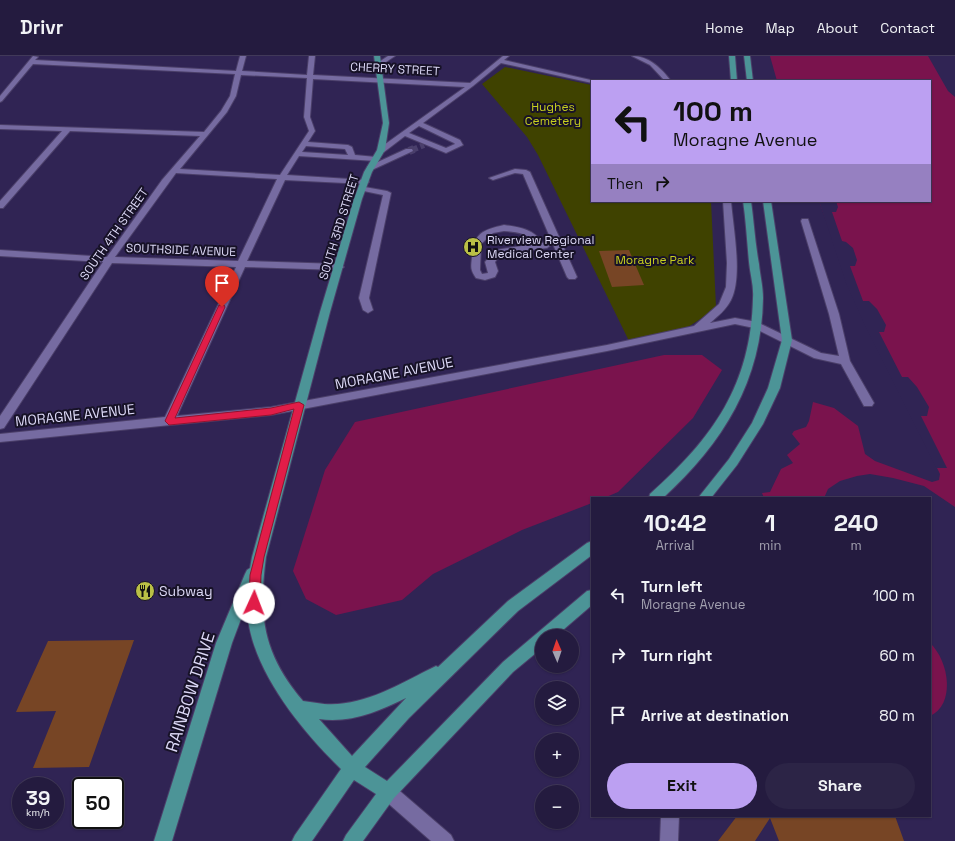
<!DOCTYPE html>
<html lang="en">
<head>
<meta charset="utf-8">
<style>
  body { margin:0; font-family:"Space Grotesk",sans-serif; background:#2c2446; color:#f1f3f6; height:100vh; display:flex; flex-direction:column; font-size:15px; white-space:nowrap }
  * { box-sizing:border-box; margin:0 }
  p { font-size:13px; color:#a3a1b0 }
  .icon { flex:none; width:22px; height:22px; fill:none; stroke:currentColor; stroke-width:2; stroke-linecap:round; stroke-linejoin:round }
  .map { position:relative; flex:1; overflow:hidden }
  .panel { position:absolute; left:591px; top:441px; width:340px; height:320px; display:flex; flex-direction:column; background:#241b3f; border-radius:0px; box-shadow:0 1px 3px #0004,0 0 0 1px #413959 }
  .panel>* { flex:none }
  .top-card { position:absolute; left:591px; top:24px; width:340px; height:122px; border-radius:0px; box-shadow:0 1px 3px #0004,0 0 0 1px #413959; background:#bca0f2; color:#111; overflow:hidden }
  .needle { width:26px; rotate:358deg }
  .tools { position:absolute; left:535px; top:573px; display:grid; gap:8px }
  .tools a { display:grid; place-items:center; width:44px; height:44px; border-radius:50%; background:#241b3f; box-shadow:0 1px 3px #0004,0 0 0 1px #413959; font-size:20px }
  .speed { position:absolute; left:12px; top:721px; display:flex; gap:8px; font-size:20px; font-weight:700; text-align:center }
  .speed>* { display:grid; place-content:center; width:52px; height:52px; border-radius:50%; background:#241b3f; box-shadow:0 1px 3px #0004,0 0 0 1px #413959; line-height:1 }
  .speed small { font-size:10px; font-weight:400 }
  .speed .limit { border:2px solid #111; border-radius:6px; background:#fff; color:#111 }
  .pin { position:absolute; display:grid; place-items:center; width:34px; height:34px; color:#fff; margin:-41px -17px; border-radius:50% 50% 50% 0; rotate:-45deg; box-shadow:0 0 4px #0007 }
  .pin .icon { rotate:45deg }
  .me { position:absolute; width:44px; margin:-22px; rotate:2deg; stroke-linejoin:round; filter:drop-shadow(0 0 3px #0008) }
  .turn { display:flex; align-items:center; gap:14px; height:84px; padding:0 16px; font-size:18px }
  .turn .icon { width:52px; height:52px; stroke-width:2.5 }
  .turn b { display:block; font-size:28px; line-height:34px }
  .then { display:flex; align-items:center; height:38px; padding:0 16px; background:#0003; gap:8px; font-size:15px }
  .eta { display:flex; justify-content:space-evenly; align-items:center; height:68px; text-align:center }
  .eta b { font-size:24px; font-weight:700; line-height:28px }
  .action { display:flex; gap:8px; margin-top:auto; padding:8px 16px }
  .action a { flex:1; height:46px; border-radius:24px; background:#bca0f2; color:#111; font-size:16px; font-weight:700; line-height:46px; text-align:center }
  .action a+a { background:#2c2446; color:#f1f3f6 }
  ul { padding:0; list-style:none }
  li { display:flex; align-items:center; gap:12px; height:60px; padding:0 16px }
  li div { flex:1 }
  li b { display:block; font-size:15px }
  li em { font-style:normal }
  header { display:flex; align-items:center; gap:24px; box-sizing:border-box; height:56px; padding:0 20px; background:#241b3f; border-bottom:1px solid #413959 }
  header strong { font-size:19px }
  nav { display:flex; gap:22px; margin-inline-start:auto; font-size:14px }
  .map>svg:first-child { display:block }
</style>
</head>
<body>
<header>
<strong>Drivr</strong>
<nav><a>Home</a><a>Map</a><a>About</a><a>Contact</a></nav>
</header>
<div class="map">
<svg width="955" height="785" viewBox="0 0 955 785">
  <rect width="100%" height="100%" fill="#302454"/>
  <polygon fill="#3f4200" points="505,11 592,29 592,145 711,145 716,251 708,258 685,273 629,285 538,99 527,81 482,28"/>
  <g fill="#7a134d">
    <polygon points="770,0 928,0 948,35 955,41 955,451 924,430 893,422 870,418 857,420 840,425 828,433 824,442 764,442 762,437 770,436 781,413 793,407 787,399 800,388 792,378 794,375 806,371 809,365 813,346 834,352 858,370 865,398 875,405 932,426 939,424 940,418 853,240 819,145 930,145 930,25 777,25"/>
    <polygon points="664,299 702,299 722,314 693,362 618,436 604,442 592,442 592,447 522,474 433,518 402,544 336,559 306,543 293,515 325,414 355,366"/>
    <path d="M930,587C950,606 955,649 930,660Z"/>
  </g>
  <polygon fill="#302454" points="819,145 836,145 838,151 836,156 832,156 842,185 846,186 853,192 857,204 855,210 850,210 863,245 869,245 877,253 886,269 884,276 879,276 902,321 908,321 917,331 929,351 927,360 921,360 947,412 936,412 863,265 846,227"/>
  <g fill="#774525">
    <polygon points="629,194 644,229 612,231 599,195"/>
    <polygon points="134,584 89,711 33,712 56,655 16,656 48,585"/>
    <polygon points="737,760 895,760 904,785 779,785 770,762 755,785 718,785"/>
  </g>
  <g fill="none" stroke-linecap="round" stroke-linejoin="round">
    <polyline stroke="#4a3f6c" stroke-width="6" stroke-dasharray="6 3" stroke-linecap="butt" points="412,94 424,89"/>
    <polyline stroke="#4a3f6c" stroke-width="8" stroke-dasharray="8 4" stroke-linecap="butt" points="409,95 414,93"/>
    <defs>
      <g id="minor">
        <path d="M33,0L38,1L35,4L236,15L240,0H246L242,15L307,19L309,0H315L313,19L470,27L503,0H509L504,4L595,25H592V27L501,7L473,30L423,67L460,84L463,89L446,97L405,80L384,96H381L377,94L465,31L313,23L310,61L315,75L308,86L348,89L352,91L355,99L376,101L380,103L376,105L299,100L287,119L365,124L369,126L365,128L285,124L247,205L339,208L344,211L339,214L245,211L177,360L271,351L607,289L694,270L719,248L726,231L727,207L723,145H731C733,171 743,221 731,244C726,254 718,260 710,267L735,262L757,266L821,297L839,300L829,258L801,165L802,163H808L839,258L850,305L874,347L872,350H864L841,308L814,302L754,272L735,268L607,295L271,359L0,386V378L165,361L236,211L112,207L4,372L0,373V360L103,206L0,200V194L107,201L162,124L200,80L70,75L3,152H0V145L62,75L0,73V69L204,76L221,55L230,40L235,18L33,8L2,45L0,46V40ZM241,19L307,22L304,61L309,75L280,119L180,113L227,56L236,40ZM419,70L454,87L455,88L446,92L409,77ZM306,90L345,93L348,99L302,96ZM176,117L277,123L238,205L115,201Z"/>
        <polygon points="388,0 395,0 380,10 376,10 376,8"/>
        <path d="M632,0C649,0 661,12 671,25H665L650,9Z"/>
        <polygon points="406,93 412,93 413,95 374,113 371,113 367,111"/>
        <polygon points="515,113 526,114 530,116 577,221 575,223 569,223 567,221 523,118 515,117 493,124 489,122"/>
        <polygon points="359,130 387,135 391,137 369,242 373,254 368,257 363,254 359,242 383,139 359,134"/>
        <path d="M504,169C519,171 534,173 542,187L547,186L551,189L547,192L501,198L495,206L498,215L495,221L485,224L476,222C470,213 471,211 472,201C474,177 482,174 504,169ZM504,175C516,176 528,177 535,188L489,195L488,197L491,199L485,206L488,217L482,218L480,214L481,188L493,177Z"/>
        <polygon points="388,727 394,730 451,779 454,785 431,785 382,742 379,736 382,730"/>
        <polygon points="661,760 679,760 678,785 660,785"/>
      </g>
      <g id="major">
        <path d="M374,0H380L389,67L385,94L372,116L362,143L330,256L266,501C258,560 263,598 303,645C310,646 317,647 324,648C362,651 398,629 430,613L436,610L438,611L508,545L587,487L592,485V499L518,555L409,662L365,711L387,725L503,606L587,535L592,534V549L556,580H542V592L513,616L394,742L363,785H343L346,779L376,738L354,724L312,785H292L295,779L341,713C300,673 246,608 247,547L232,587L172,785H154L216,587L245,518L247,514L250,512L252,501L320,256L354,143L364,116L377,94L383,67ZM406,642L352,700L319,663C349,668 380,655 406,642Z"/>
        <polygon points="729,0 735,0 737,25 731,25"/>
        <polygon points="744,0 750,0 753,25 747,25"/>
        <path d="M743,145H751C754,166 755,187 759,208C760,219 763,230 763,242C762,325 723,387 663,442H649L650,438C713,382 751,329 753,242C754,230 750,218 749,206C747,185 746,165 743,145Z"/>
        <polygon points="763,145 771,145 792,284 780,332 763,368 737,409 711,442 698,442 729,403 752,367 768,332 782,284"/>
      </g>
    </defs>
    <use href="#minor" stroke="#4b3f69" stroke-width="2"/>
    <use href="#major" stroke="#4b3f69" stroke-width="2"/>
    <use href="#minor" fill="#766ba1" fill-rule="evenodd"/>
    <use href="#major" fill="#4c9497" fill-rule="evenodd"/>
  </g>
  <polygon fill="#e11d48" stroke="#92132f" points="219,249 224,249 225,251 175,362 271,352 299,346 304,349 264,501 261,519 260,547 258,550 254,552 250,550 249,547 250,519 294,353 271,359 169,369 165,365"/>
  <defs>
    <symbol id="hospital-disc" viewBox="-11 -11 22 22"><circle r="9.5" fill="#bac046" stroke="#171227"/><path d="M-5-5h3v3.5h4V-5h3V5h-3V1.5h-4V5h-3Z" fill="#111"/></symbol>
    <symbol id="restaurant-disc" viewBox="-11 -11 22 22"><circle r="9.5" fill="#bac046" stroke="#171227"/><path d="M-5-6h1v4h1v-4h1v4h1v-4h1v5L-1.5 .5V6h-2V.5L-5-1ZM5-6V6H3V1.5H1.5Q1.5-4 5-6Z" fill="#111"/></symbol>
  </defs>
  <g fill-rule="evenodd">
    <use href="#hospital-disc" x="462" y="180" width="22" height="22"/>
    <use href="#restaurant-disc" x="134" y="524" width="22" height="22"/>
  </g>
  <g text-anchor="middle" stroke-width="4" stroke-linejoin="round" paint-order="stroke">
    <g font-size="12" fill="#dbd7f5" stroke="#171227">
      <text transform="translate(395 13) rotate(3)" y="4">CHERRY STREET</text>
      <text transform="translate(339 171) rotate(-73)" y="4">SOUTH 3RD STREET</text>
      <text transform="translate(114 178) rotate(-55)" y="4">SOUTH 4TH STREET</text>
      <text transform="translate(181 194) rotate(2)" y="4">SOUTHSIDE AVENUE</text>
    </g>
    <g font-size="12" fill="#c7cf1f" stroke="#171227">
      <text x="553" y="55">Hughes<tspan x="553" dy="14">Cemetery</tspan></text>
      <text x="655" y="208">Moragne Park</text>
    </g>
    <g font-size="12" fill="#dbd7f5" stroke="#171227" text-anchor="start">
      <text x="487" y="188">Riverview Regional<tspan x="487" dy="14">Medical Center</tspan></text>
    </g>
    <g font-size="14" fill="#dbd7f5" stroke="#171227">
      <text transform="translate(394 317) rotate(-11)" y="5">MORAGNE AVENUE</text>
      <text transform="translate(75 359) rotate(-6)" y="5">MORAGNE AVENUE</text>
    </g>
    <g font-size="14" fill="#dbd7f5" stroke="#171227" text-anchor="start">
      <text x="159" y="540">Subway</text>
    </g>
    <g font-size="17" fill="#dbd7f5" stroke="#171227">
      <text transform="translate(190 636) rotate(-72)" y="6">RAINBOW DRIVE</text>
    </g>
  </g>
</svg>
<div class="tools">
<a><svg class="needle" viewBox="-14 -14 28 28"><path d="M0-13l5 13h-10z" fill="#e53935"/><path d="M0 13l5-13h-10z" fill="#a3a1b0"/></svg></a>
<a><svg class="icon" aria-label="layers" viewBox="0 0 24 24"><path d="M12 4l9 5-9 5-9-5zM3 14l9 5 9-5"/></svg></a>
<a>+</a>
<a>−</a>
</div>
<div class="speed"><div>39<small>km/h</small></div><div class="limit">50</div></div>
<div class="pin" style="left:222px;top:251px;background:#d93025"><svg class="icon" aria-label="arrive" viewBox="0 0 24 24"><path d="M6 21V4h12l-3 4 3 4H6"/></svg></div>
<svg class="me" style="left:254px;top:547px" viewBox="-20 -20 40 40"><circle r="19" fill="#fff"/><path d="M0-13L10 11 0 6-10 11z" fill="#e11d48"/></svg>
<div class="top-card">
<div class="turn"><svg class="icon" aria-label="left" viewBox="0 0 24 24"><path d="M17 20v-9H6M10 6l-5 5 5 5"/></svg><div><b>100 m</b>Moragne Avenue</div></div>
<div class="then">Then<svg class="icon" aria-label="right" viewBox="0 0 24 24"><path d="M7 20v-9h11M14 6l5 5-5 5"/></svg></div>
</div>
<section class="panel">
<div class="eta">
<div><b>10:42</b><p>Arrival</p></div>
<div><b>1</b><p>min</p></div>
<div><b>240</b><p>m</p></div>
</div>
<ul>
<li><svg class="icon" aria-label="left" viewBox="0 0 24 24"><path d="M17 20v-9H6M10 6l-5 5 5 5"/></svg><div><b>Turn left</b><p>Moragne Avenue</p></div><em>100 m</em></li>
<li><svg class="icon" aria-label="right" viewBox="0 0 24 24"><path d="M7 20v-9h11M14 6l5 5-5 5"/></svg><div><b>Turn right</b></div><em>60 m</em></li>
<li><svg class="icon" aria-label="arrive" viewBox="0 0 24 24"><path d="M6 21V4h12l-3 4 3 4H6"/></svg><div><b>Arrive at destination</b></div><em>80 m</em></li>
</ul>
<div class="action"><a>Exit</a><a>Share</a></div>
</section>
</div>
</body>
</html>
